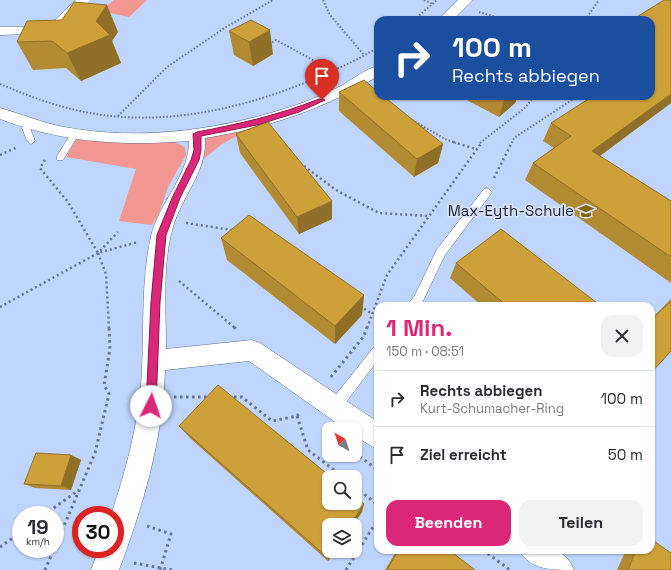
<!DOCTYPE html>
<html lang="de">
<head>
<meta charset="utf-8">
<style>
  body { margin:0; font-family:"Space Grotesk",sans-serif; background:#f2f2f3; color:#2b2b33; height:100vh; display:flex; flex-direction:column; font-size:15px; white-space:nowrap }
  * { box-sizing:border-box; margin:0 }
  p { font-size:13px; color:#7c7c81 }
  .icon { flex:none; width:22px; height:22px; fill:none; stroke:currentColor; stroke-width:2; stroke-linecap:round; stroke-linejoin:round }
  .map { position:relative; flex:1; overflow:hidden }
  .sheet { position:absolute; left:374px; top:302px; width:281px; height:252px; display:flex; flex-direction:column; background:#fff; border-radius:12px; box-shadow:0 1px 3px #0004 }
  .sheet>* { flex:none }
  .guide { position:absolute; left:374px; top:16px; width:281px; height:84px; border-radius:12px; box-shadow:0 1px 3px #0004; background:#1a4fa0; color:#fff; overflow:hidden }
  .needle { width:26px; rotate:321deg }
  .controls { position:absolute; left:322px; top:422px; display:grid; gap:8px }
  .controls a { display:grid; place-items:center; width:40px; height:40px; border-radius:8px; background:#fff; box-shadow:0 1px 3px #0004; font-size:20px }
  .speed { position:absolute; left:12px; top:506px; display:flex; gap:8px; font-size:20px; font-weight:700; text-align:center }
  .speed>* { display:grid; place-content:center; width:52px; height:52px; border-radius:50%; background:#fff; box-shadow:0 1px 3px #0004; line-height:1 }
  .speed small { font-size:10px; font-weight:400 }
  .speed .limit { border:6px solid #d22; background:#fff; color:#111 }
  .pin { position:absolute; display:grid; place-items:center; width:34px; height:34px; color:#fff; margin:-41px -17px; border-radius:50% 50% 50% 0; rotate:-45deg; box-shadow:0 0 4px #0007 }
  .pin .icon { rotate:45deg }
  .me { position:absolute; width:44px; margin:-22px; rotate:4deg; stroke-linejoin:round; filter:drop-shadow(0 0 3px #0008) }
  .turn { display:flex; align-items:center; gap:14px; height:84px; padding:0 12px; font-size:18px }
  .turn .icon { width:52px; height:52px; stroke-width:2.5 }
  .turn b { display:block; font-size:28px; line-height:34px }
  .round { display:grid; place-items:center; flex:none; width:42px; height:42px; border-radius:12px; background:#f2f2f3 }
  .summary { display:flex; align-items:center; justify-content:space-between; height:68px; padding:0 12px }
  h1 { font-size:24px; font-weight:700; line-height:30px; color:#db2777 }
  .button { display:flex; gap:8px; margin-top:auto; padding:8px 12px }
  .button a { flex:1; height:46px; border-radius:12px; background:#db2777; color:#fff; font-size:16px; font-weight:700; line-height:46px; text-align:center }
  .button a+a { background:#f2f2f3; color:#2b2b33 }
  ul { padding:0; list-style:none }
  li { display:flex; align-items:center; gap:12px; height:56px; padding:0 12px; border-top:1px solid #e1e1e2 }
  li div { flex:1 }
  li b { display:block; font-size:15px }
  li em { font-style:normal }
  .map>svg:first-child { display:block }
</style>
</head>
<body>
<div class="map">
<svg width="671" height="570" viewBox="0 0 671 570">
  <rect width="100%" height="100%" fill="#c0d5fd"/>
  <g fill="#f39792">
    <polygon points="114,0 147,0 129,17 101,11"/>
    <polygon points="252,128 222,144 201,161 205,138"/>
    <polygon points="76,139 131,142 173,141 185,147 186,155 168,187 159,214 152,225 119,221 136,169 66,157"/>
  </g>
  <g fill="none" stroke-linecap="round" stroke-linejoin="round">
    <defs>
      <g id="lane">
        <polygon points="29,121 33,124 30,128 35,141 31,144 27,141 22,128 26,122"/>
        <polygon points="75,131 79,134 63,160 57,160 57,156 72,132"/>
        <polygon points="487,188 492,192 490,195 445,255 423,301 420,306 407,306 415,295 437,249 484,189"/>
        <polygon points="378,346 378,360 340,410 335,412 330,410 329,406 330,402 374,347"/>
      </g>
      <g id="street">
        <polygon points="76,0 91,0 58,33 0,35 0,27 49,26"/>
        <polygon points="458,0 473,0 453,20 438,20"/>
        <path d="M378,66V76C325,109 267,128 205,138C207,172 182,196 173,227C162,265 166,309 166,349L252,340L260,343L378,422V450L355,436V429H345L249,361L165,370C163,439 143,506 119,570H91L99,549H115V515H111C125,473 137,430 141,385C145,336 140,285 151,236C159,203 189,176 189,141C121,146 64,143 0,119V108C22,114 42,123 64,127C143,142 227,129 302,103C315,98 329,92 341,86C353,79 365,69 378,66Z"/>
        <path d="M519,550C543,550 564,544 574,570C551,570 530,570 519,550Z"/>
      </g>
    </defs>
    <use href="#lane" stroke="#5d7093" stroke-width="1"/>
    <use href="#street" stroke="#5d7093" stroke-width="1"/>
    <g stroke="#697691" stroke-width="2" stroke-dasharray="1.5 2" stroke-linecap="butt">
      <polyline points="323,0 330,15 364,55"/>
      <polyline points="424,0 433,4"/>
      <polyline points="479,12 506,20"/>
      <polyline points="414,20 437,0"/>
      <polyline points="585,20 599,0"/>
      <polyline points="269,44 276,40 333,71"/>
      <path d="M0,84C26,95 52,105 80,111C161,129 248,108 321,76C341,67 360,59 378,47"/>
      <polyline points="118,116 167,67 226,27 273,0"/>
      <polyline points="409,118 445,139 456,143"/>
      <polyline points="480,143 526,107 534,96"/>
      <polyline points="512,143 514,138 578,96"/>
    </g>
    <g stroke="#697691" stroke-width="2.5" stroke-dasharray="2 3" stroke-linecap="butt">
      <polyline points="453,142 476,149"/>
      <polyline points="0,155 18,147"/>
      <polyline points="45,160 40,168 68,202 98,253 138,242"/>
      <polyline points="300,163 336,190 379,213 429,216"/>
      <polyline points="494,178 512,142"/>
      <polyline points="186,223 232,230"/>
      <polyline points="98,253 106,274 109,328"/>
      <polyline points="179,281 235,328"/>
      <polyline points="360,306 372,314"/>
      <polyline points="0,307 98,253 118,232"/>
      <polyline points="367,328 387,275 482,142"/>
    </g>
    <g stroke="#697691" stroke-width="3" stroke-dasharray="2.5 3.5" stroke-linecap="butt">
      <polyline points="234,327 236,329"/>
      <polyline points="331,377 364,336 367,327"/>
      <polyline points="174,397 209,397"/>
      <polyline points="228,397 242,397 272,421 297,416 301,412"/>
      <polyline points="297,416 308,450 343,477"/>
      <polyline points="355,453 378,470"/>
      <polyline points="355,487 378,505"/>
      <polyline points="44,515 79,490"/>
      <polyline points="147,526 171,534 160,570"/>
      <polyline points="0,547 21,532"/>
      <polyline points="55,547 95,453 109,394 104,385 110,349 109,327"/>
      <polyline points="483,550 510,570"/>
      <polyline points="134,563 172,570"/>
      <polyline points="45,570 54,549"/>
      <polyline points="346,570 378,519"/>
    </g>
    <use href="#lane" fill="#fff" fill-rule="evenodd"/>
    <use href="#street" fill="#fff" fill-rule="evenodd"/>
  </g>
  <g fill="#b18a32">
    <polygon points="671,0 671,103 600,156 671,201 671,283 525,180 533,163 554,148 543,141 551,123 651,96 651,20 634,20 635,18"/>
    <polygon points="229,31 273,54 253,66 234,55"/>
    <polygon points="118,32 112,41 121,63 81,81 66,68 33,70 17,42"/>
    <polygon points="339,92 443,144 438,163 414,177 339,111"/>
    <polygon points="459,96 518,96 515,103 499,117"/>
    <polygon points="236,134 332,219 299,234 240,153"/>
    <polygon points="221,238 364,295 362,315 335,344 227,260"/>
    <polygon points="456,263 601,306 482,306 450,278"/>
    <polygon points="671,299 671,351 651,373 651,319"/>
    <polygon points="179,426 362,512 353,525 329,525 329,551 335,551 328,561 191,439"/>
    <polygon points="71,455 81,460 71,490 35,488 24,484"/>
    <polygon points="397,550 449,550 475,570 385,570"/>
    <polygon points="626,550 651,550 671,570 617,570"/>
  </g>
  <g fill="#907029">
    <polygon points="107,5 118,32 112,41 121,63 81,81 67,53 96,21"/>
    <polygon points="270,30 273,54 253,66 249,42"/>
    <polygon points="671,94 671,103 582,169 592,151"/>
    <polygon points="508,96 518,96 515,103 499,117 505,98"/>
    <polygon points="443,144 438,163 414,177 417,159"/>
    <polygon points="332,201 332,219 299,234 297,217"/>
    <polygon points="364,295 362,315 335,344 335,326"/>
    <polygon points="71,455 81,460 71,490 61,486"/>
    <polygon points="364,504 362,512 353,525 350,525"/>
    <polygon points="332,551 335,551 328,561 328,558"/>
  </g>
  <g fill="#cea03a" stroke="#907029">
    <polygon points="664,0 671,0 671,94 592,151 671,201 671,257 533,163 571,136 551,123 593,96 651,96 651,20 637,20 635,18"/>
    <polygon points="74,2 107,5 96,21 110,35 67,53 52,41 17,42 27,21 62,20"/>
    <polygon points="251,20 270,30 249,42 229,31"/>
    <polygon points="364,80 378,92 378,96 383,96 443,144 417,159 339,92"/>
    <polygon points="502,96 508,96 505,98"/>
    <polygon points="268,122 332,201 297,217 236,134"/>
    <polygon points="249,215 364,295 335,326 221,238"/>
    <polygon points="501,229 601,306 507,306 456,263"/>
    <polygon points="671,301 671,351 651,373 651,320"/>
    <polygon points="218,385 331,477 329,477 329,503 355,503 355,497 364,504 350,525 329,525 329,551 332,551 328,558 179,426"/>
    <polygon points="36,453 71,455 61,486 24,484"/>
    <polygon points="651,539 671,553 671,570 628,570 636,550 651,550"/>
    <polygon points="398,550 449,550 475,570 387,570"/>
  </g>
  <path fill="#db2777" stroke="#8e194d" d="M319,99L325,100L299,112L257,125L201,136V150L199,160L180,198L166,235L160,302L156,406L155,409L151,411L147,409L146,406L151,302L157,235L172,198L191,160L194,150L193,134L197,132C239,124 279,115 319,99Z"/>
  <defs>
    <symbol id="school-bare" viewBox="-9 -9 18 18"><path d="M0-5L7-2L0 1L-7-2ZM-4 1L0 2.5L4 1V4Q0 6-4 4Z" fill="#886400" stroke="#d5e2fa" stroke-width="2.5" paint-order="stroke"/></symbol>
  </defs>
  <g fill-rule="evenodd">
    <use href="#school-bare" x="575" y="200" width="22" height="22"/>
  </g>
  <g text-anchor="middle" stroke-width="3.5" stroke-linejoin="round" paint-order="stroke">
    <g font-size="15" fill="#171e2c" stroke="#d5e2fa" text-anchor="end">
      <text x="574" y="216">Max-Eyth-Schule</text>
    </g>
  </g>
</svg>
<div class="controls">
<a><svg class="needle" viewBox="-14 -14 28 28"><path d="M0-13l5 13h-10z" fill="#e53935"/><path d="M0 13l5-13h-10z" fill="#7c7c81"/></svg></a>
<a><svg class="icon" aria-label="search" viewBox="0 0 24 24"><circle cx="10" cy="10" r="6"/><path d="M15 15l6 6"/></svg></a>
<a><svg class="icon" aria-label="layers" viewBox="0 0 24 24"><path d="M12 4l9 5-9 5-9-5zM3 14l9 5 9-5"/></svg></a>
</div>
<div class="speed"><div>19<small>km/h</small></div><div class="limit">30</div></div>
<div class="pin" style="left:322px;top:100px;background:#d93025"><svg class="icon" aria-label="arrive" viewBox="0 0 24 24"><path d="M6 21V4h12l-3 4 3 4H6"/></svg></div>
<svg class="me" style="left:151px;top:406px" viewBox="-20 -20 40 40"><circle r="19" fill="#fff"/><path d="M0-13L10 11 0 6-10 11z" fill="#db2777"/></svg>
<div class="guide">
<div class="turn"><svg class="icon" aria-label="right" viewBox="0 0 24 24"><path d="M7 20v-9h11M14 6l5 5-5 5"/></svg><div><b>100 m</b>Rechts abbiegen</div></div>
</div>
<section class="sheet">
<div class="summary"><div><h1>1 Min.</h1><p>150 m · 08:51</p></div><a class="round"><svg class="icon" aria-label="close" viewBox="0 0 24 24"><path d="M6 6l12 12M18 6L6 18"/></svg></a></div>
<ul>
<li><svg class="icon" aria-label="right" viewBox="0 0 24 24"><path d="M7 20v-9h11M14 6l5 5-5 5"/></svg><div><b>Rechts abbiegen</b><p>Kurt-Schumacher-Ring</p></div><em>100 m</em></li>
<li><svg class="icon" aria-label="arrive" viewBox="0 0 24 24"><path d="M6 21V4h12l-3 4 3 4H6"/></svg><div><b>Ziel erreicht</b></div><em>50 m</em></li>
</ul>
<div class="button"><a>Beenden</a><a>Teilen</a></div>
</section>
</div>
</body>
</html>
